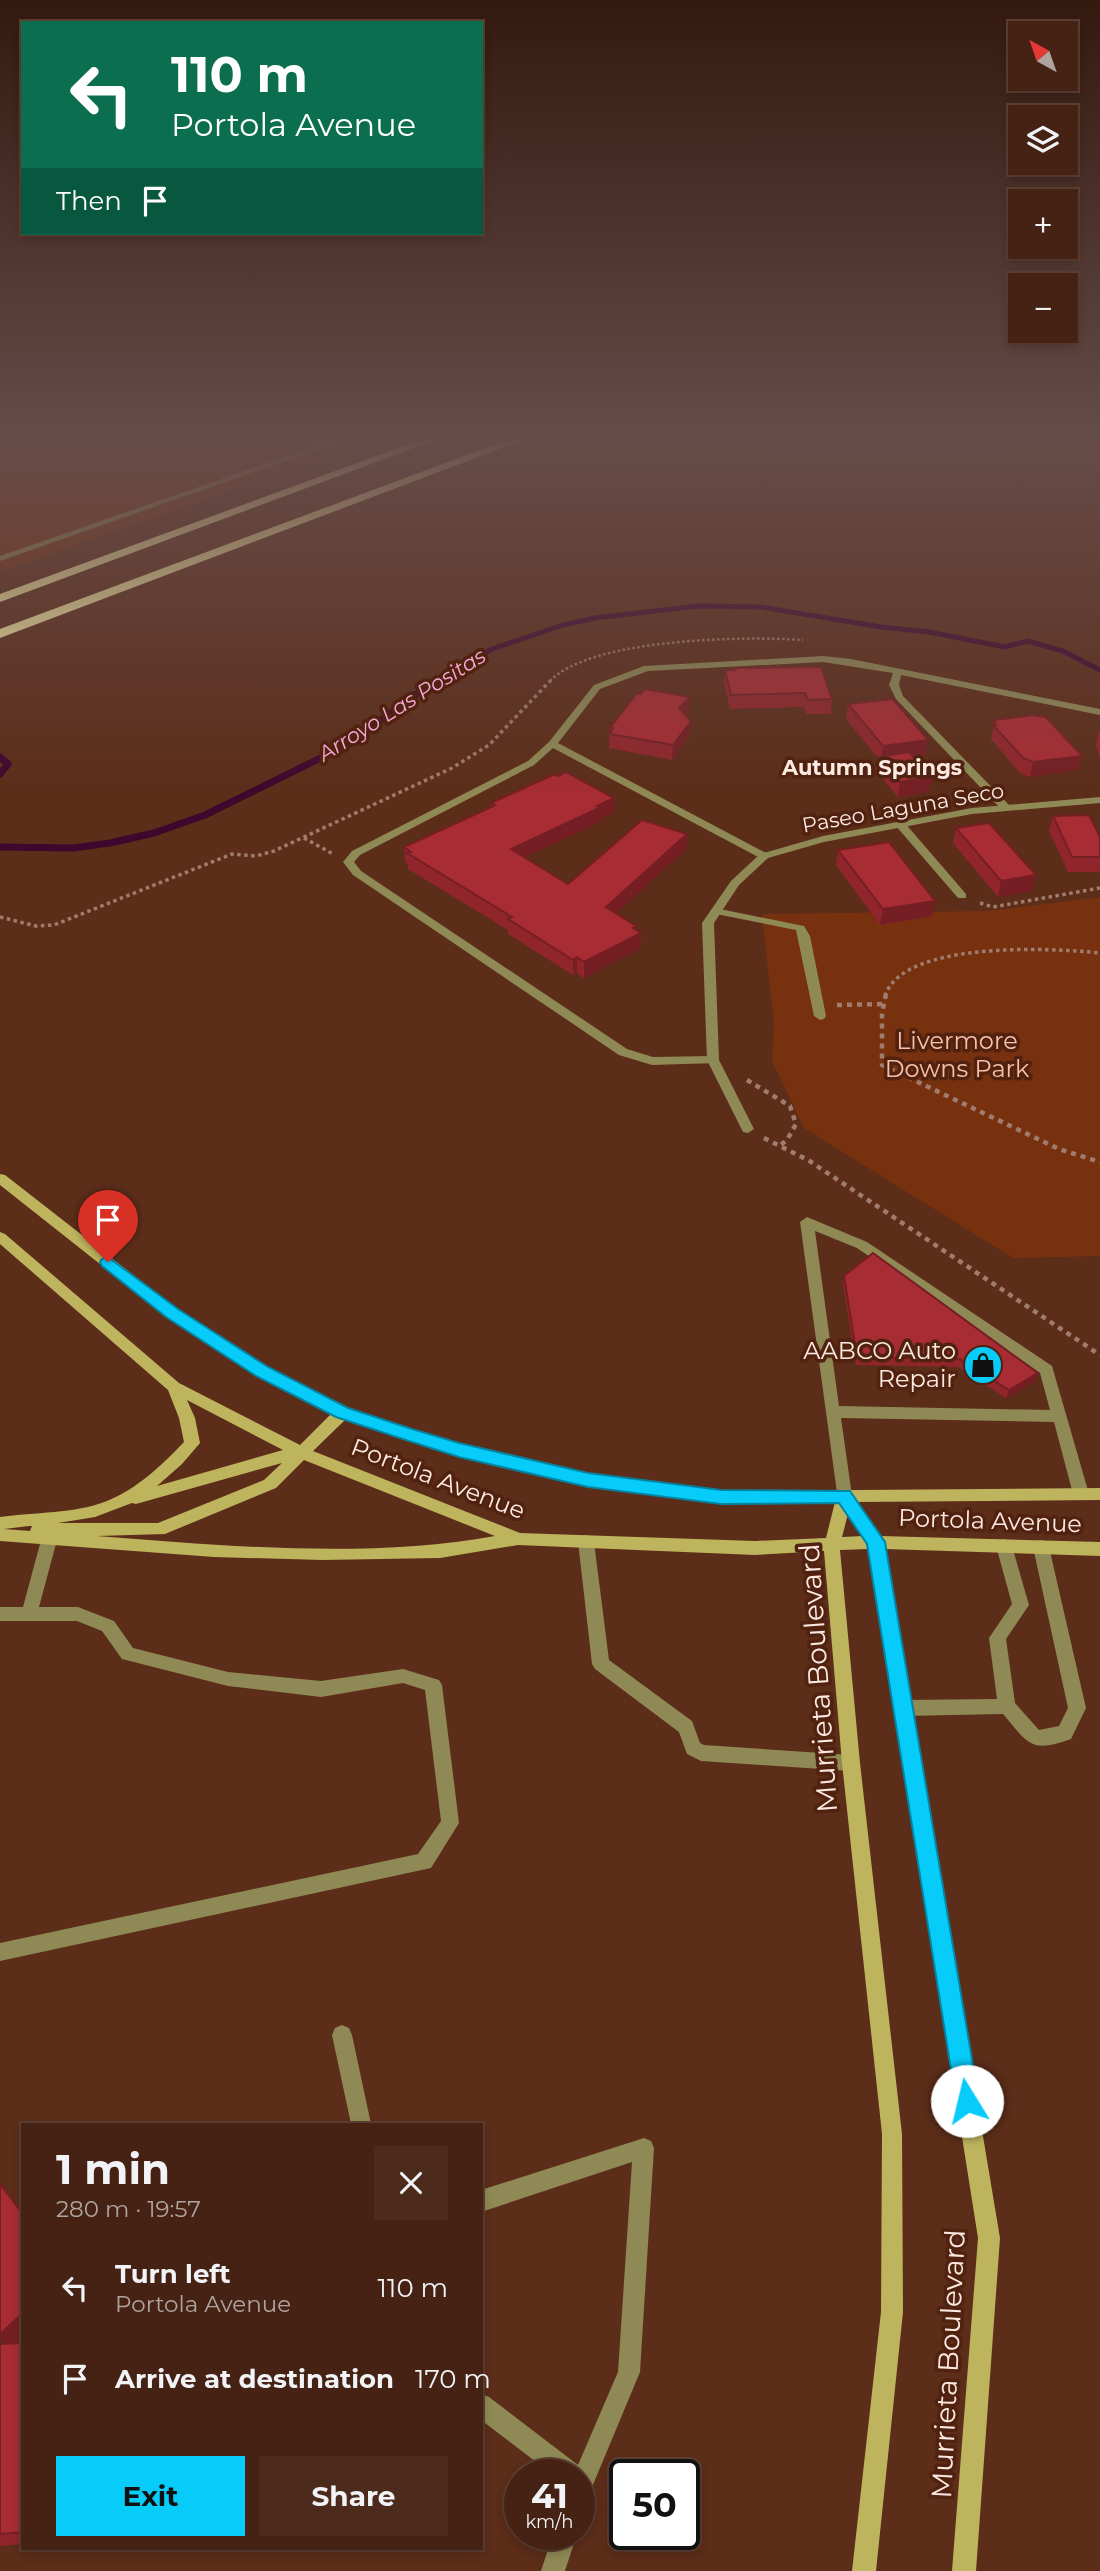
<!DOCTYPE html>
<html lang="en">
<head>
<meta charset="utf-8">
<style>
  body { margin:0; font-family:Montserrat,sans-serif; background:#4c2a1c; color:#f1f3f6; height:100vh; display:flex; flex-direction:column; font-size:26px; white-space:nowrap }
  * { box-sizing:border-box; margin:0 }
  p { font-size:23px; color:#b0a4a0 }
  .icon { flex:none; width:38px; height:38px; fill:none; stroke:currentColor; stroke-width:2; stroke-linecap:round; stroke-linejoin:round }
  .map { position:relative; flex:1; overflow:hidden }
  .drawer { position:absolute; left:21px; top:2123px; width:462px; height:427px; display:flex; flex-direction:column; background:#452213; border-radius:0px; box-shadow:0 4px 10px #0003,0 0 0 2px #5d3f33 }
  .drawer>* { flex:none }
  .hud { position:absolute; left:21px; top:21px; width:462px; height:214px; border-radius:0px; box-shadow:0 4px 10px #0003,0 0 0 2px #5d3f33; background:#0b6e4f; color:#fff; overflow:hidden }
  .needle { width:46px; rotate:320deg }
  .controls { position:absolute; left:1008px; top:21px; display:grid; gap:14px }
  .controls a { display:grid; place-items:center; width:70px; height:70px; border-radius:0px; background:#452213; box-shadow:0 4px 10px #0003,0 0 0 2px #5d3f33; font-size:35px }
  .speed { position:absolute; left:504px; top:2459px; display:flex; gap:14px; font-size:35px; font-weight:700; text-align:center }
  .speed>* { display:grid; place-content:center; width:91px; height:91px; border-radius:50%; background:#452213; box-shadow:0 4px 10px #0003,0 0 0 2px #5d3f33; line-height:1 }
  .speed small { font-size:18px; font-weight:400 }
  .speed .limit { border:4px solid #111; border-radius:10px; background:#fff; color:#111 }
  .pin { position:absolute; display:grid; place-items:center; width:60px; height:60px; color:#fff; margin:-72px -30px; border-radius:50% 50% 50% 0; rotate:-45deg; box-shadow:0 0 7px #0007 }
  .pin .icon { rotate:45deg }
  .me { position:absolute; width:77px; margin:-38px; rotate:351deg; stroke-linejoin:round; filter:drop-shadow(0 0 5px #0008) }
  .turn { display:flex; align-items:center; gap:24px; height:147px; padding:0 35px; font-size:32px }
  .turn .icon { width:91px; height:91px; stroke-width:2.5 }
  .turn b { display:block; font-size:49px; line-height:60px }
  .then { display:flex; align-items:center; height:66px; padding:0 35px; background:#0003; gap:14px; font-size:26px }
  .round { display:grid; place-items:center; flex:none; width:74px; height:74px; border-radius:0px; background:#4c2a1c }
  .head { display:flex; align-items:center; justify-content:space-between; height:119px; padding:0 35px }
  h1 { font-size:42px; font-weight:700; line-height:52px }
  .action { display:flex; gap:14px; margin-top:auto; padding:14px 35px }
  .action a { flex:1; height:80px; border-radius:0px; background:#07cbf9; color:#111; font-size:28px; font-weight:700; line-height:80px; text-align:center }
  .action a+a { background:#4c2a1c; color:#f1f3f6 }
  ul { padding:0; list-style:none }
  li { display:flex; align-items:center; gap:21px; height:91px; padding:0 35px }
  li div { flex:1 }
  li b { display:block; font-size:26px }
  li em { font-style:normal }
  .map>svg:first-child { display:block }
</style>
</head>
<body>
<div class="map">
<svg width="1100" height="2571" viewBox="0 0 1100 2571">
  <rect width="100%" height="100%" fill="#5c2d19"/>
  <g fill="#78310f">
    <polygon points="0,434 391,434 0,572"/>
    <polygon points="1100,897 1100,1256 1013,1258 804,1128 772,1061 774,1024 762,914 989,911"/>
  </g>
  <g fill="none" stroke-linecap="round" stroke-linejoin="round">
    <polyline stroke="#3e072e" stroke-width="5" points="438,681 492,649 563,625 595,618 698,606 761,607 881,627 929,632 1005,647 1027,641 1063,651 1100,670"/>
    <g stroke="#3e072e" stroke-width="7">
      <polyline points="0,757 8,764 0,774"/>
      <polyline points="0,847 73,848 110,843 154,833 205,815 349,744 410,698 441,679"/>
    </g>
    <path stroke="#a07c6e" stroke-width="2.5" stroke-dasharray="2.5 2.5" stroke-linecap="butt" d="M550,681C591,638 745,636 803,640"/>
    <g stroke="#a07c6e" stroke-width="3.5" stroke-dasharray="3.5 3.5" stroke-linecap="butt">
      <polyline points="304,838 333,854"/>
      <polyline points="980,903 993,907 1100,888"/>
      <polyline points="0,917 36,926 54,925 232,854 256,856 274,851 452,768 489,745 552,679"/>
      <path d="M885,996C903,940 1052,948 1100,953"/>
    </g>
    <g stroke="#a07c6e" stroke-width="4.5" stroke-dasharray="5 5" stroke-linecap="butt">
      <polyline points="886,994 882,1014 882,1065 1059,1149 1100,1162"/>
      <polyline points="837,1005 885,1004"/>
      <polyline points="747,1080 790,1106 796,1124 787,1140 779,1146"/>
      <polyline points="764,1138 808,1160 1100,1355"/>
    </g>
    <g fill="#8f8955" fill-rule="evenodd">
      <polygon points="823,656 851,659 1100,709 1100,715 901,675 899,685 903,696 1010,806 1010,810 1002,810 896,699 889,685 893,673 823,662 648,671 600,689 558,743 768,854 768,858 760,858 553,748 534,765 360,855 354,862 361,871 627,1049 653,1057 713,1056 717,1057 719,1060 717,1063 652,1065 619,1055 353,875 343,862 352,851 528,761 549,742 594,685 644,666"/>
      <polygon points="900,821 904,822 966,894 966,898 958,898 896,826 895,824"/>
      <polygon points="715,908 804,926 810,936 826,1016 824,1019 820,1020 814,1016 796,930 711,913 710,911"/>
      <path d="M807,1217L867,1242L1052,1366L1089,1494L1087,1498L1081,1500L1075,1498L1073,1494L1054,1422L841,1418L852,1496L850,1500L844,1502L838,1500L800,1222ZM815,1231L857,1248L1040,1373L1050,1410L839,1406Z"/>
      <polygon points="52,1523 58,1524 60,1529 39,1607 78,1607 114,1621 133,1648 228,1672 321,1681 403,1669 439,1680 442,1685 459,1823 431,1868 0,1961 0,1943 418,1854 441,1821 425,1690 403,1683 321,1697 228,1686 122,1659 102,1631 77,1621 0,1621 0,1607 23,1607 44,1529 46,1524"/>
      <polygon points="586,1535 592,1537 594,1542 609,1660 692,1721 700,1743 704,1745 851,1755 857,1757 860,1763 857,1769 851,1771 701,1761 687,1754 679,1732 595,1669 592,1664 578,1542 580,1537"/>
      <path d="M1004,1539L1010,1541L1012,1546L1029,1605L1006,1639L1015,1703L1039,1730L1059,1726L1068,1708L1033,1547L1035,1542L1041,1540L1047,1542L1049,1547L1086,1708L1071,1739C1030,1754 1028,1743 1003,1714L904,1716L898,1713L895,1708L898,1703L904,1700L997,1699L989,1638L1012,1604L996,1546L998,1541Z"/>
    </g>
    <g fill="#8f8955" fill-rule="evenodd">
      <polygon points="351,434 362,434 0,561 0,556"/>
      <polygon points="1100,797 1100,803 972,814 824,842 768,858 739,885 714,923 719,1060 754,1129 748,1133 743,1132 707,1060 702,923 731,881 760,854 823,836 972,808"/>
      <polygon points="342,2025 349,2028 352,2035 371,2124 351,2124 332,2035 335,2028"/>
      <polygon points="644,2138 651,2141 654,2148 640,2372 587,2499 579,2503 579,2474 552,2474 481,2420 481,2394 489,2397 578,2465 618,2372 632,2162 481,2212 481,2190"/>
      <polygon points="553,2534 577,2534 565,2571 541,2571"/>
    </g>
    <path fill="#beb45e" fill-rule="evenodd" d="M0,1174L5,1175L177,1309L267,1368L347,1409L459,1444L588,1474L721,1491L1100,1488V1500L857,1502L880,1536L1100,1542V1556L885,1549L1000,2238L976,2571H952L978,2238L869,1549L840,1550L860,1763L902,2134L903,2312L876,2571H852L881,2312L882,2134L842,1763L824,1551L755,1555L518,1545L440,1558L322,1560L214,1557L0,1541V1517C35,1512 74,1514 107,1501C137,1489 162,1465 184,1442L179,1418L168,1390L0,1244V1232L5,1234L179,1383L300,1445L331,1414L257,1376L167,1317L0,1185ZM187,1400L283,1450L157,1486L182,1464L200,1443L195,1418ZM345,1420L459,1456L588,1486L721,1503L835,1502L826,1538L755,1541L520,1533L313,1451ZM304,1460L495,1536C369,1559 225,1546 97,1536L165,1534L276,1488ZM282,1463L264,1480L158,1523H58L95,1517L132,1503L136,1504ZM848,1514L863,1536L842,1537ZM29,1526H32L30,1531L4,1529Z"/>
    <g fill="#fbf3a7" fill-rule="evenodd">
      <polygon points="436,434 452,434 0,602 0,594"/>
      <polygon points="523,434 539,434 0,638 0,629"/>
    </g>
  </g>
  <g fill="#90262c">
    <polygon points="725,670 832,699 831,714 806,714 804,707 730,709 724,684"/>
    <polygon points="690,697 689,712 685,715 690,735 672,760 609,748 610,728"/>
    <polygon points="848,704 926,754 913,756 929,792 898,797 876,771 878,758 846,719"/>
    <polygon points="994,720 1079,770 1030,777 1020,773 991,739"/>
    <polygon points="1099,731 1100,731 1100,759 1096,745"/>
    <polygon points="558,776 613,813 600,819 600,822 525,857 568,884 687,834 686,849 616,913 641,933 640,948 584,978 577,973 573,975 508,934 508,930 408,869 408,864 405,862 404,847 491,807 491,803"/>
    <polygon points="1053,816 1100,837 1100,872 1068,872 1049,831"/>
    <polygon points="956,828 1032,891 998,897 953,843"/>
    <polygon points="838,850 932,916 880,925 836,865"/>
    <polygon points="844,1276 1036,1381 1006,1398 958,1367 856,1365 843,1284"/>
    <polygon points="0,2184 18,2343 23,2343 23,2544 0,2546 0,2344 6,2344 0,2337"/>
  </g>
  <g fill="#751f24">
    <polygon points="690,697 689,712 678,723 679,708"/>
    <polygon points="691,721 690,735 672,760 673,745"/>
    <polygon points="928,740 926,754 881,761 883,746"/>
    <polygon points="1082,756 1079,770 1030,777 1033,762"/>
    <polygon points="932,777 929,792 898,797 900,782"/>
    <polygon points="614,798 613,813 600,819 600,822 511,864 511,849"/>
    <polygon points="687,834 686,849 605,923 606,907"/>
    <polygon points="1036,875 1032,891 998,897 1001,881"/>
    <polygon points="935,901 932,916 880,925 883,909"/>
    <polygon points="636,926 636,935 641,933 640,948 584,978 584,962"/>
    <polygon points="577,957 577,973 573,975 573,960"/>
    <polygon points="1038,1373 1036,1381 1006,1398 1009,1390"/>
    <polygon points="23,2313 23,2339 11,2350 0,2337 0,2334"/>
  </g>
  <g fill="#a72c33" stroke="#751f24" stroke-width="2">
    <polygon points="821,667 832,699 808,700 805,693 731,695 725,670 735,670 734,668"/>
    <polygon points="644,689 690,697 679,708 691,721 673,745 610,734 613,728 610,728 637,693 641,694"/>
    <polygon points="893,699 928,740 883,746 848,704"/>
    <polygon points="1033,715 1046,717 1082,756 1033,762 1023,758 993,725 996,725 994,720"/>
    <polygon points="909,752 932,777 900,782 878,757"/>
    <polygon points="566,772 614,798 597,806 601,807 511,849 568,884 642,820 687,834 606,907 636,926 633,928 641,933 584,962 577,957 573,960 508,919 512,917 407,853 411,852 404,847 487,809 495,805 491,803 513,793 555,774 558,776"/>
    <polygon points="1089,815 1100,837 1100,857 1072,857 1053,816"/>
    <polygon points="989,823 1036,875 1001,881 956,828"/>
    <polygon points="889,842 935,901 883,909 838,850"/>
    <polygon points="873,1253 1038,1373 1009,1390 960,1359 857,1357 844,1276"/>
    <polygon points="0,2184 23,2214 23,2313 0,2334"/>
    <polygon points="23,2343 23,2532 0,2534 0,2344"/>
  </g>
  <linearGradient id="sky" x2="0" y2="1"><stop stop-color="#33190e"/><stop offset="0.55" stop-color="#664c49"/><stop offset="1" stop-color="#664c49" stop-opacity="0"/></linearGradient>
  <rect width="1100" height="794" fill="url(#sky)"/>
  <polygon fill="#07cbf9" stroke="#0584a2" stroke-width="2" points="108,1257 178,1309 268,1367 348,1408 412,1429 459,1443 588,1473 721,1490 850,1491 885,1542 979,2101 976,2109 967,2113 959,2109 956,2101 867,1544 839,1503 721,1504 588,1487 459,1457 406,1440 336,1417 256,1376 166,1317 102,1266 100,1262 102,1259"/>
  <defs>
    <symbol id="shop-disc" viewBox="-11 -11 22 22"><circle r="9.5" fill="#07cbf9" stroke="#50220f"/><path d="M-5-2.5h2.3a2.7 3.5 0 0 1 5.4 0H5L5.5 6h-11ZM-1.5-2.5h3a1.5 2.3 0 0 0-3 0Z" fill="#111"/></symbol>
  </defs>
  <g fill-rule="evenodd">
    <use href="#shop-disc" x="961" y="1343" width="44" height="44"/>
  </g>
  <g text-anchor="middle" stroke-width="7" stroke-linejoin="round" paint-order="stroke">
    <g font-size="21" font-style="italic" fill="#f9a8da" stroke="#50220f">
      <text transform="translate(402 705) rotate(-32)" y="7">Arroyo Las Positas</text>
    </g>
    <g font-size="21" font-weight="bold" fill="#fce9e2" stroke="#50220f">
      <text x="872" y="775">Autumn Springs</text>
    </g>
    <g font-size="21" fill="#fce9e2" stroke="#50220f">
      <text transform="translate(903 808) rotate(-10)" y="7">Paseo Laguna Seco</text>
    </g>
    <g font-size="24" fill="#fabfa8" stroke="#50220f">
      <text x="957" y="1049">Livermore<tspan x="957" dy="28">Downs Park</tspan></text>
    </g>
    <g font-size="24" fill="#fce9e2" stroke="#50220f" text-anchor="end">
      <text x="956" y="1359">AABCO Auto<tspan x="956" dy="28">Repair</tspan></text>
    </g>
    <g font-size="24" fill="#fce9e2" stroke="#50220f">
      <text transform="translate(438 1479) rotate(21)" y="8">Portola Avenue</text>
      <text transform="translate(990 1521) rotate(2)" y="8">Portola Avenue</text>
    </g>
    <g font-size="28" fill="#fce9e2" stroke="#50220f">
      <text transform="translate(818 1678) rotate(-94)" y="10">Murrieta Boulevard</text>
      <text transform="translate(948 2364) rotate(-87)" y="10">Murrieta Boulevard</text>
    </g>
  </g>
</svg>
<div class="controls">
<a><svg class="needle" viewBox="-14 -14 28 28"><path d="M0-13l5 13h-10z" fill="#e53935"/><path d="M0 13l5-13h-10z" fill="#b0a4a0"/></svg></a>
<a><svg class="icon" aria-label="layers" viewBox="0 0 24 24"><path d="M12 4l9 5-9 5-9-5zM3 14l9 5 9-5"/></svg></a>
<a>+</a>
<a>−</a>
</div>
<div class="speed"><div>41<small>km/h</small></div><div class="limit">50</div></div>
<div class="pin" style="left:108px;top:1262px;background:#d93025"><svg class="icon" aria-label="arrive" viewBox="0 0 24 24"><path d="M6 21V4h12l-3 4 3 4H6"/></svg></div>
<svg class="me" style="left:967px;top:2101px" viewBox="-20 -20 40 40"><circle r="19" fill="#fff"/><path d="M0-13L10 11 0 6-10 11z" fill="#07cbf9"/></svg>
<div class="hud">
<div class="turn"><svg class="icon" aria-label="left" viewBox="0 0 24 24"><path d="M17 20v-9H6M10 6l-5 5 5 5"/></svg><div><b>110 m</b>Portola Avenue</div></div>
<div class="then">Then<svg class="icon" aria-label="arrive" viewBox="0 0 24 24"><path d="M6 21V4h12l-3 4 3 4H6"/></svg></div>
</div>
<section class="drawer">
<div class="head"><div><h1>1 min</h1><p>280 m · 19:57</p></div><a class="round"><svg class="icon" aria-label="close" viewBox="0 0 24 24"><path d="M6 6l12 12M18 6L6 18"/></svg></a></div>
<ul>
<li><svg class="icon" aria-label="left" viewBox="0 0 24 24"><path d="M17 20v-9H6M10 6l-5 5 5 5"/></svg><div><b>Turn left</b><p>Portola Avenue</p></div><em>110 m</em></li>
<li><svg class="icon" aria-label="arrive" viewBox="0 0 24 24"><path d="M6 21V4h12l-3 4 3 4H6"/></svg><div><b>Arrive at destination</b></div><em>170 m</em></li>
</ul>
<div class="action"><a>Exit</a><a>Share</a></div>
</section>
</div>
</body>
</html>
